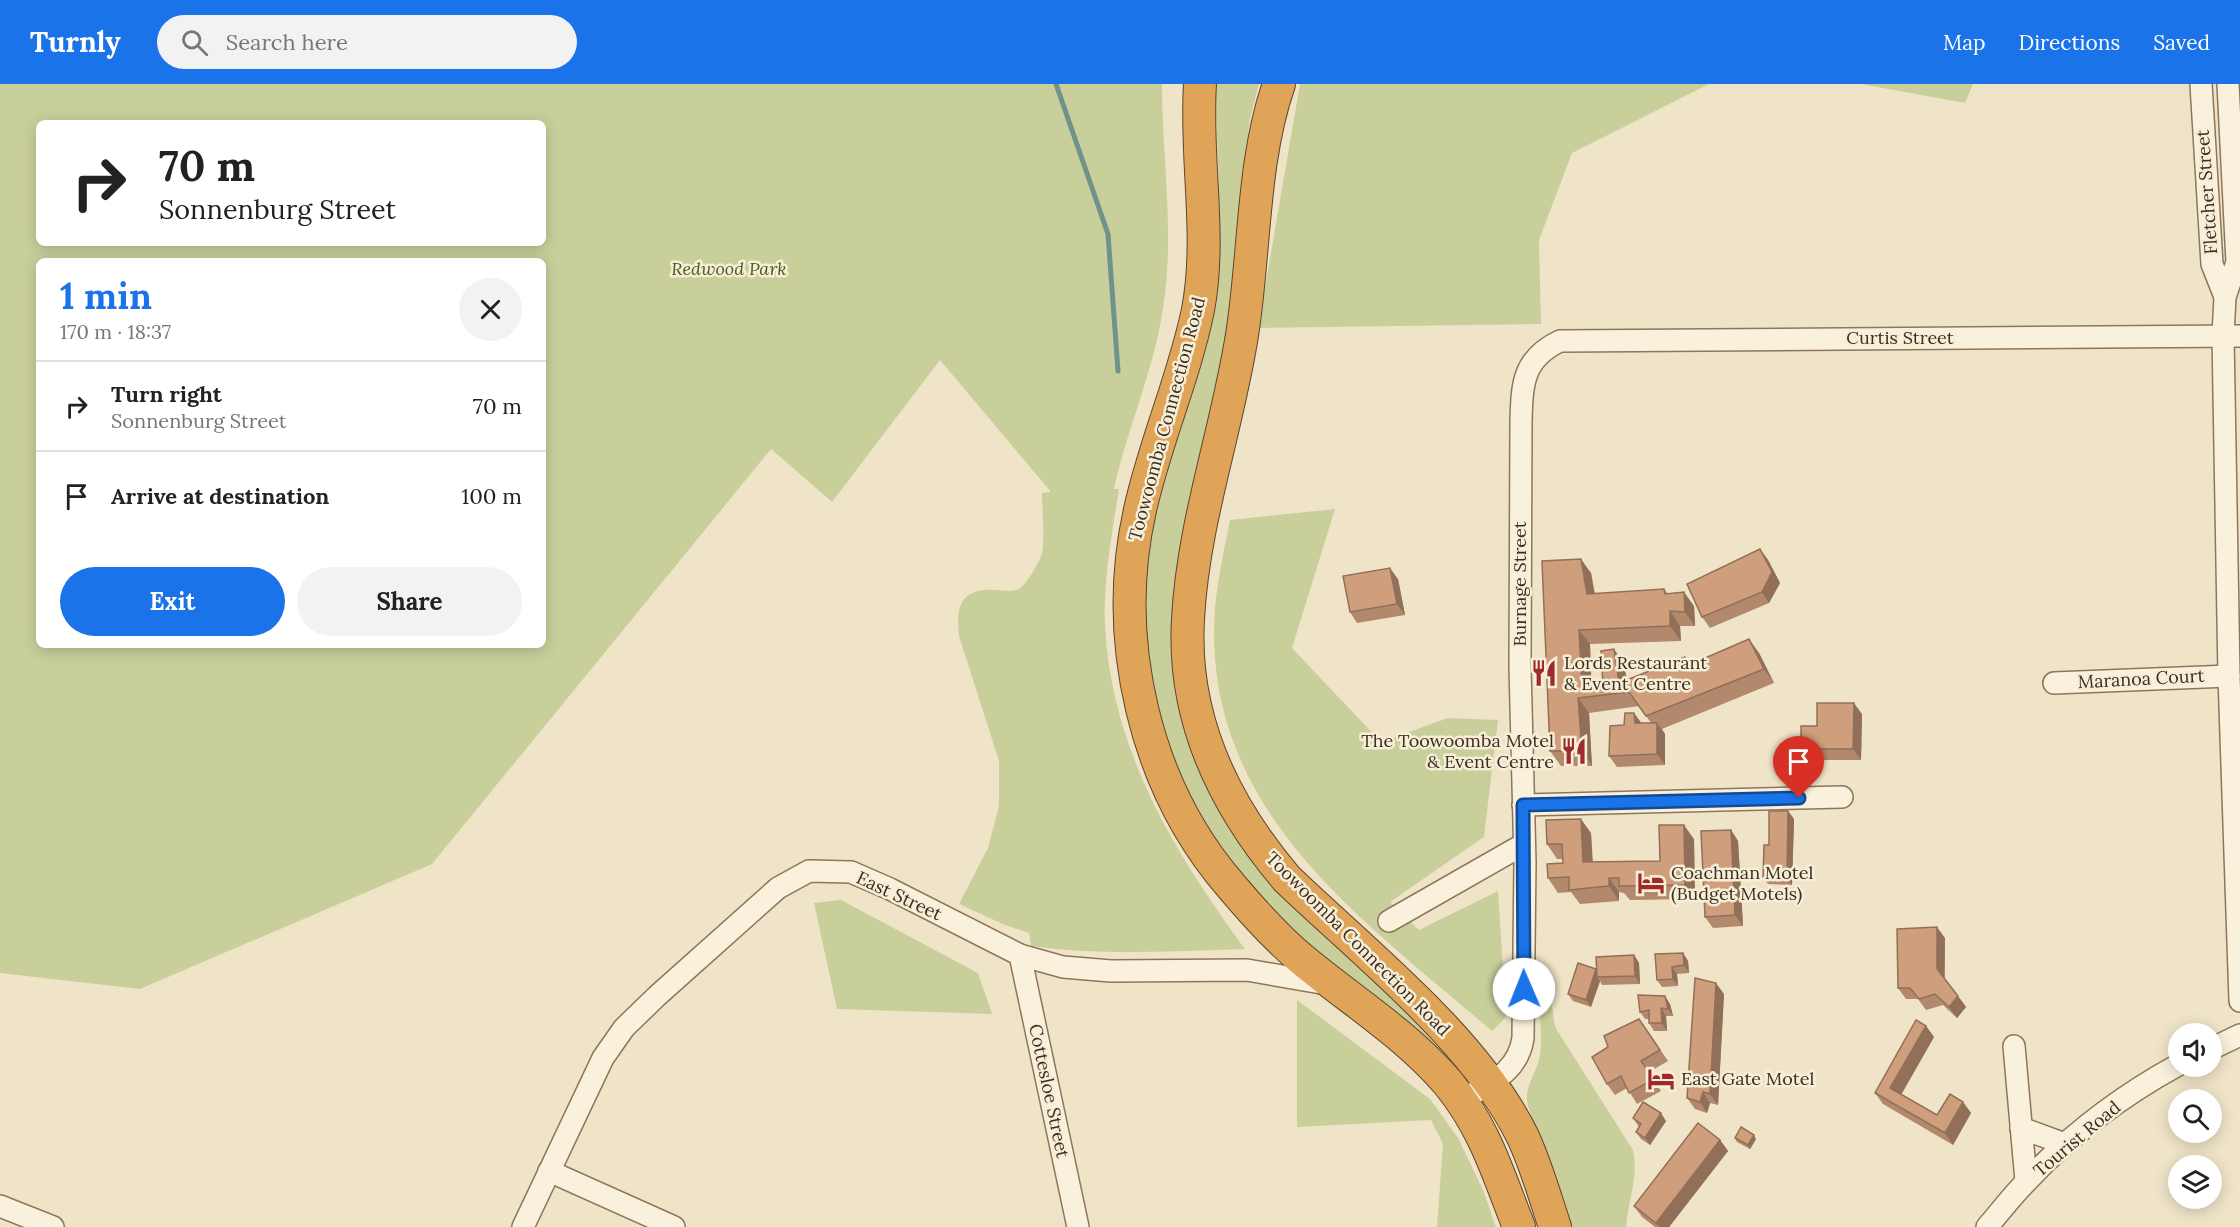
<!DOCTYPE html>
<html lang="en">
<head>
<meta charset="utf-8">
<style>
  body { margin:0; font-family:Lora,serif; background:#f2f2f2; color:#222; height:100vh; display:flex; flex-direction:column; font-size:22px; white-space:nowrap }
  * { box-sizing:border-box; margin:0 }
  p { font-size:20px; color:#767676 }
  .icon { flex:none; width:33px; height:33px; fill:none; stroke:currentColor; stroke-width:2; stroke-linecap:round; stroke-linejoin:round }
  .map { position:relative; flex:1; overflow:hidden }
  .drawer { position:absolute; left:36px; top:174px; width:510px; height:390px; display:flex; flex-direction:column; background:#fff; border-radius:9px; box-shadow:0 3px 15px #0003 }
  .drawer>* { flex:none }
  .banner { position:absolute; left:36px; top:36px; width:510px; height:126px; border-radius:9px; box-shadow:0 3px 15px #0003; background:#fff; color:#222; overflow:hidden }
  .controls { position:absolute; left:2168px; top:939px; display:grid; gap:12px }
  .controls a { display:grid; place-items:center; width:54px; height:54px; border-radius:50%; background:#fff; box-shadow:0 3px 15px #0003; font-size:30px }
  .pin { position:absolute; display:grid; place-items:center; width:51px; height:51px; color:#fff; margin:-62px -26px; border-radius:50% 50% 50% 0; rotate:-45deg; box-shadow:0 0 6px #0007 }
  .pin .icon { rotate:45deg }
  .me { position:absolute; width:66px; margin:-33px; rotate:359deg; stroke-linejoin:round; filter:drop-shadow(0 0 4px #0008) }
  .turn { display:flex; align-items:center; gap:21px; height:126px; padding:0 24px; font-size:27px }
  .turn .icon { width:78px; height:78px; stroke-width:2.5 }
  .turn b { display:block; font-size:42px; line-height:51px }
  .round { display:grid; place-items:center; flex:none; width:63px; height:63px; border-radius:32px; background:#f2f2f2 }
  .head { display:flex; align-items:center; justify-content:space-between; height:102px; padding:0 24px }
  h1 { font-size:36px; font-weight:700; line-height:45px; color:#1a73e8 }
  .action { display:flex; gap:12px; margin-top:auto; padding:12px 24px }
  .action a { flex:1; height:69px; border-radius:36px; background:#1a73e8; color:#fff; font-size:24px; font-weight:700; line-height:69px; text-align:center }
  .action a+a { background:#f2f2f2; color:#222 }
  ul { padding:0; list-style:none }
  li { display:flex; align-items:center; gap:18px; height:90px; padding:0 24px; border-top:2px solid #e0e0e0 }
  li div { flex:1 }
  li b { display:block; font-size:22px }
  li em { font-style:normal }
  header { display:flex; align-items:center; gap:36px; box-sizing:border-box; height:84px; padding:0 30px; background:#1a73e8; color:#fff }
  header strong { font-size:28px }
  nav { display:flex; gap:33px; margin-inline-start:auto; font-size:21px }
  .search { width:420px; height:54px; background:#f2f2f2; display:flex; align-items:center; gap:15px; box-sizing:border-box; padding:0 21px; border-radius:33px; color:#767676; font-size:22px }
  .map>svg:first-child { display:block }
</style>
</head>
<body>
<header>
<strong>Turnly</strong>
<div class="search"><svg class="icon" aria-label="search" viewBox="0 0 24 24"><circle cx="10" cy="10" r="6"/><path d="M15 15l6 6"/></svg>Search here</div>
<nav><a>Map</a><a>Directions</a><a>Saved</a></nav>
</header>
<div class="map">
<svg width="2240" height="1143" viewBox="0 0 2240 1143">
  <rect width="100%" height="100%" fill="#f0e4c8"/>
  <g fill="#c9cf9b" fill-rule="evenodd">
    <path d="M0,0H1162C1162,75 1175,149 1163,224C1154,287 1127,344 1114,405H1119C1112,450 1103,496 1105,542C1112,667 1173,766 1245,865C1174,867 1102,872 1031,862L1029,849L1005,841L959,820L988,764L999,722V677L959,552C955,521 962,503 997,506C1005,506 1013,509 1020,504C1028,498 1039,479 1042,469C1045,456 1042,424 1042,409L1051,408L940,276L832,418L771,365L432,780L140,905L0,889ZM39,39H543V159H39ZM39,177H543V561H39Z"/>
    <path d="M1215,0H1259L1250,35L1246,65L1226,252L1189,419L1175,497L1172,528L1173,580L1189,656L1209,708L1242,760L1465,987C1349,902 1228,814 1172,677C1167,666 1165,653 1162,641C1153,607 1147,574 1144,538C1142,498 1151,456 1158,416L1219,162V101Z"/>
    <polygon points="1300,0 1709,0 1572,69 1539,156 1541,240 1258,244"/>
    <polygon points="1861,0 1973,0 1965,19"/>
    <path d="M1335,425L1292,564L1381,658L1448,634L1498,636L1484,753L1390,818L1419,846L1498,807L1506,933L1492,947C1367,839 1219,738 1214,557C1213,516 1222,476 1230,436Z"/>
    <polygon points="841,816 978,889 992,930 837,925 814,819"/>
    <path d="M1551,915L1555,943L1633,1066C1639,1092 1628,1117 1626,1143H1568L1528,1022C1523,1002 1537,990 1540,971C1542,956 1540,939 1540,923Z"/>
    <polygon points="1297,916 1430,1015 1458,1054 1483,1106 1496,1143 1437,1143 1443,1060 1431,1036 1297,1043"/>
  </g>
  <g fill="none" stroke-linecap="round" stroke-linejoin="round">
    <polyline stroke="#6f938a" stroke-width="5" points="1056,0 1108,150 1118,287"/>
    <defs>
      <g id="minor">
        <polyline points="2201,0 2212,180 2225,213"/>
        <polyline points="2228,0 2237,178 2225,213 2223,251 2229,592 2240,917"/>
        <polyline points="2054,599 2229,592"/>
        <polyline points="1523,721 1842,713"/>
        <polyline points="1389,837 1524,760"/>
        <polyline points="1020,871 1078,1143"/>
        <polyline points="2014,962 2026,1097"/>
        <polyline points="2211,965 2240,951"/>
        <path d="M1461,1017C1489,999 1518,989 1523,954L1525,778L1520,583L1521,338C1522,301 1522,275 1560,257L2240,252"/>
        <polyline points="2021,1044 2065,1060"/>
        <polyline points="549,1087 674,1143"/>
        <polyline points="0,1122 53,1143"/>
        <polyline points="523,1143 603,974 624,944 657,912 778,804 809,787 851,788 890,805 1020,871 1063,883 1111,887 1247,886 1327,900"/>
        <path d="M1987,1143C2000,1128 2012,1112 2026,1098C2069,1052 2123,1011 2178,981"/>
      </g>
      <g id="highway">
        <path d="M1200,0C1195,76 1212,151 1198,226C1184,294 1155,358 1140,426C1111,555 1144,702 1232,803C1254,829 1277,855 1304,877C1352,917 1407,951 1448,999C1485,1044 1498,1090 1519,1143"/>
        <path d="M1279,0C1252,77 1255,169 1242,251C1227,346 1193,439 1188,535C1182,635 1224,721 1287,795C1365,870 1475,955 1523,1053C1536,1081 1545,1113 1555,1143"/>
      </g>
    </defs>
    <use href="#minor" stroke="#8d765c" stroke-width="24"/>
    <use href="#highway" stroke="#5b4430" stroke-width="34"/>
    <use href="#minor" stroke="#faf1dc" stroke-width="21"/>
    <use href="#highway" stroke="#e0a458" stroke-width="32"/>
  </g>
  <g fill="#b2896c">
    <polygon points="1760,465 1768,476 1780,499 1769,519 1710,544 1702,533"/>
    <polygon points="1591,489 1595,510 1664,505 1668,510 1694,522 1695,542 1680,542 1681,557 1590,560 1591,602 1603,602 1624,580 1627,596 1685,573 1690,580 1759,569 1774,599 1662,645 1665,650 1665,681 1617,683 1609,672 1624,641 1634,629 1641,639 1651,639 1639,622 1589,629 1592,682 1561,682 1550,667"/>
    <polygon points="1398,495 1405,531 1357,539 1350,528"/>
    <polygon points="1862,630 1861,676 1809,676 1801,665 1817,642"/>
    <polygon points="1788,727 1794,735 1792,801 1768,800 1763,793"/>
    <polygon points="1731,746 1738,757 1743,842 1713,844 1705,833"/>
    <polygon points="1591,749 1593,778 1660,777 1694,755 1695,815 1630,816 1624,809 1619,808 1619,817 1580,820 1571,808 1558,809 1548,794 1563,779 1562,775 1557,775 1547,760"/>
    <polygon points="1945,854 1945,895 1966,923 1957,934 1943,921 1926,926 1918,915 1906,915 1898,904"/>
    <polygon points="1683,869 1688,877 1689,889 1677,890 1678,902 1662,903 1657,896"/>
    <polygon points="1634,871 1639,879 1640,900 1602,901 1600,897 1591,923 1573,917 1568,910 1596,885"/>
    <polygon points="1724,910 1718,1021 1710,1019 1707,1029 1695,1025 1687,1014"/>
    <polygon points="1670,920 1673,932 1666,932 1667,947 1654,947 1649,939 1649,935 1645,935 1640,928"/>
    <polygon points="1639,935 1668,977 1649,988 1661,1007 1637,1020 1627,1004 1615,1011 1607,1000 1608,963"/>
    <polygon points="1926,942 1934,953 1901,1011 1937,1031 1963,1018 1971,1029 1953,1061 1883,1020 1875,1009"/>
    <polygon points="1633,1034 1666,1037 1650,1061 1641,1055 1636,1048 1639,1043"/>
    <polygon points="1735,1054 1756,1055 1750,1065 1737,1058"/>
    <polygon points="1720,1056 1728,1067 1669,1143 1655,1143 1642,1133 1634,1122"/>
  </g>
  <g fill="#916f58">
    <polygon points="1760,465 1768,476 1780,499 1769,519 1762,508"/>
    <polygon points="1581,475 1591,489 1597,525 1587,510"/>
    <polygon points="1390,484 1398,495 1405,531 1397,520"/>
    <polygon points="1684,508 1694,522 1695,542 1685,528"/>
    <polygon points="1670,527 1680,542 1681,557 1670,542"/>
    <polygon points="1579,546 1590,560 1592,612 1582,602"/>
    <polygon points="1749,555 1759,569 1774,599 1764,585"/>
    <polygon points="1614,565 1624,580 1628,608 1619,599"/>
    <polygon points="1578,614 1589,629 1592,682 1582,667"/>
    <polygon points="1854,619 1862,630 1861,676 1853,665"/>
    <polygon points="1634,629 1642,640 1635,639"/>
    <polygon points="1657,639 1665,650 1665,681 1657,670"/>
    <polygon points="1788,727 1794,735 1792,801 1787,794"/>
    <polygon points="1581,735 1591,749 1593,793 1583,778"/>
    <polygon points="1684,741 1694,755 1695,815 1685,801"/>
    <polygon points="1731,746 1738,757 1743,842 1735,831"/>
    <polygon points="1609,794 1619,808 1619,817 1609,802"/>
    <polygon points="1937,843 1945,854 1944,896 1937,885"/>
    <polygon points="1683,869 1688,877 1689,889 1684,881"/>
    <polygon points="1634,871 1639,879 1640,900 1635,892"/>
    <polygon points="1672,883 1677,890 1678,902 1673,895"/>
    <polygon points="1596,885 1597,893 1600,897 1591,923 1586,916"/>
    <polygon points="1716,899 1724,910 1718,1021 1710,1010"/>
    <polygon points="1665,912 1670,920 1673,932 1668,925"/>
    <polygon points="1958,912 1966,923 1957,934 1949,923"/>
    <polygon points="1661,924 1666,932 1667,947 1662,939"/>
    <polygon points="1926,942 1934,953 1898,1016 1890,1004"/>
    <polygon points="1703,1008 1710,1019 1707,1029 1700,1018"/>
    <polygon points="1963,1018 1971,1029 1953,1061 1945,1049"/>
    <polygon points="1661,1029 1666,1037 1650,1061 1645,1054"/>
    <polygon points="1754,1051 1756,1055 1750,1065 1748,1061"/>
    <polygon points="1720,1056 1728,1067 1669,1143 1659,1143 1656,1139"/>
  </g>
  <g fill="#cf9f7d" stroke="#916f58" stroke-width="1.5">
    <polygon points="1760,465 1772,488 1762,508 1702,533 1687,500"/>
    <polygon points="1581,475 1587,510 1664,505 1665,510 1684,508 1685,528 1670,527 1670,542 1579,546 1582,602 1603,602 1601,567 1614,565 1619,599 1685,573 1689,581 1749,555 1764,585 1646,632 1629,608 1578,614 1582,667 1550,667 1542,477"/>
    <polygon points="1390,484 1397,520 1350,528 1343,492"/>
    <polygon points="1817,619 1854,619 1853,665 1801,665 1801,642 1817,642"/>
    <polygon points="1625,629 1634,629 1635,639 1657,639 1657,670 1609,672 1610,642 1624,641"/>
    <polygon points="1769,727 1788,727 1787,794 1763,793 1764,761 1769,761"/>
    <polygon points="1581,735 1583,778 1660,777 1659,741 1684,741 1685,801 1619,802 1619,794 1609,794 1609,802 1569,806 1569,793 1548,794 1547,780 1563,779 1562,760 1547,760 1546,736"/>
    <polygon points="1731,746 1735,831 1705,833 1701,747"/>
    <polygon points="1937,843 1937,885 1958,912 1949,923 1935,910 1919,915 1910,904 1898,904 1897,845"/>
    <polygon points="1683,869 1684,881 1672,883 1673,895 1657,896 1655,870"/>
    <polygon points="1634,871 1635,892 1597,893 1596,873"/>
    <polygon points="1578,879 1596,885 1586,916 1568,910"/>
    <polygon points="1695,894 1716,899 1710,1010 1703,1008 1700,1018 1687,1014"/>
    <polygon points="1638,911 1665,912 1668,925 1661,924 1662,939 1649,939 1649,926 1640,928"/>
    <polygon points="1639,935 1660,966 1641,977 1654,995 1629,1009 1621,992 1607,1000 1592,973 1608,963 1604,952"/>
    <polygon points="1916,936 1926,942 1890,1004 1937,1031 1950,1010 1963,1018 1945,1049 1875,1009"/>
    <polygon points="1643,1018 1661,1029 1645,1054 1636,1048 1641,1040 1633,1034"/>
    <polygon points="1698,1039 1720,1056 1656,1139 1634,1122"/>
    <polygon points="1741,1043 1754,1051 1748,1061 1735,1054"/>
  </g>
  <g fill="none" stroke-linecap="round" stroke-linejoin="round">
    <defs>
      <polyline id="route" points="1524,905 1523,721 1799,714"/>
    </defs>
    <use href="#route" stroke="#114b97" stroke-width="15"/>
    <use href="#route" stroke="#1a73e8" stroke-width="10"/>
  </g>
  <defs>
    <symbol id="restaurant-bare" viewBox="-9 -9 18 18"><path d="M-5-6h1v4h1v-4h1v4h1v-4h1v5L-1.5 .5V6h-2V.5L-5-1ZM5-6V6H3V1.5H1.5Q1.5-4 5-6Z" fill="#9e2a2b" stroke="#f7eed8" stroke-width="2.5" paint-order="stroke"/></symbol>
    <symbol id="hotel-bare" viewBox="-9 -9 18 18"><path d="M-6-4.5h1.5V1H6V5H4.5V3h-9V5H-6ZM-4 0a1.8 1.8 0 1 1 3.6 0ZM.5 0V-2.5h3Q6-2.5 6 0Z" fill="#9e2a2b" stroke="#f7eed8" stroke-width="2.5" paint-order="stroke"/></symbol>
  </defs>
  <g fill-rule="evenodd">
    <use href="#restaurant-bare" x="1525" y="570" width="38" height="38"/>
    <use href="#restaurant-bare" x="1555" y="648" width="38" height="38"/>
    <use href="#hotel-bare" x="1632" y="780" width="38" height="38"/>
    <use href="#hotel-bare" x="1642" y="976" width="38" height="38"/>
  </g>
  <g text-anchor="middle" stroke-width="5" stroke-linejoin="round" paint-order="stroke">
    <g font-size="18" fill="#3d2e20" stroke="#f7eed8">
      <text transform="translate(2207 108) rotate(-94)" y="6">Fletcher Street</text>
      <text x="1900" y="260">Curtis Street</text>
      <text transform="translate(1167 335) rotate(-75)" y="6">Toowoomba Connection Road</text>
      <text transform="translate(1520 500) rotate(-90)" y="6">Burnage Street</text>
      <text transform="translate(2141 595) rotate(-3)" y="6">Maranoa Court</text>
      <text transform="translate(899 812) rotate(25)" y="6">East Street</text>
      <text transform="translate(1358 860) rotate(45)" y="6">Toowoomba Connection Road</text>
      <text transform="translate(1049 1007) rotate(78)" y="6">Cottesloe Street</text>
      <text transform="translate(2077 1055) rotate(-40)" y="6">Tourist Road</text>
    </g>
    <g font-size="18" font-style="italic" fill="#4d5a26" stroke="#f7eed8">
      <text x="729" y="191">Redwood Park</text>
    </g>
    <g font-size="18" fill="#3d2e20" stroke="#f7eed8" text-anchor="start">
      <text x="1564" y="585">Lords Restaurant<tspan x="1564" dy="21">&amp; Event Centre</tspan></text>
      <text x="1554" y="663" text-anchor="end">The Toowoomba Motel<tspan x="1554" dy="21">&amp; Event Centre</tspan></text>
      <text x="1671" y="795">Coachman Motel<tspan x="1671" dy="21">(Budget Motels)</tspan></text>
      <text x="1681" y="1001">East Gate Motel</text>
    </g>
  </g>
</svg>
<div class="controls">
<a><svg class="icon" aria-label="sound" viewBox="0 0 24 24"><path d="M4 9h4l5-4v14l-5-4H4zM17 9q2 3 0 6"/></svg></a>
<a><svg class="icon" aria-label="search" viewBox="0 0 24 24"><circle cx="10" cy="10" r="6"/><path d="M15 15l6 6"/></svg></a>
<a><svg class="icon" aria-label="layers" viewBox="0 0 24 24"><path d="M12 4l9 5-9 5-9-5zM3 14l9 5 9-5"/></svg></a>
</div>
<div class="pin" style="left:1799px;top:714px;background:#d93025"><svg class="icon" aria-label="arrive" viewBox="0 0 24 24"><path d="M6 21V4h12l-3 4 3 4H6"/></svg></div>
<svg class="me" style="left:1524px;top:905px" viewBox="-20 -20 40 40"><circle r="19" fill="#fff"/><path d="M0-13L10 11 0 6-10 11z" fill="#1a73e8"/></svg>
<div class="banner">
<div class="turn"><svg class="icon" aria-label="right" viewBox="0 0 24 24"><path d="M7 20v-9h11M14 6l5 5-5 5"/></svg><div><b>70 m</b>Sonnenburg Street</div></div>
</div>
<section class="drawer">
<div class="head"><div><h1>1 min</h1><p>170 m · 18:37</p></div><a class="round"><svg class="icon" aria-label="close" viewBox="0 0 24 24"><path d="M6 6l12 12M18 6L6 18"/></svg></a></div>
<ul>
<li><svg class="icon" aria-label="right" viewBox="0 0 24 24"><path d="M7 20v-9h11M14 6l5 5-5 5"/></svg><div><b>Turn right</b><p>Sonnenburg Street</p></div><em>70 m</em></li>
<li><svg class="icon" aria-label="arrive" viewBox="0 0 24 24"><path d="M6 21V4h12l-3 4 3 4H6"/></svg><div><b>Arrive at destination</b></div><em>100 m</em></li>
</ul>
<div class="action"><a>Exit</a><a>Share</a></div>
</section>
</div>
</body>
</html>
